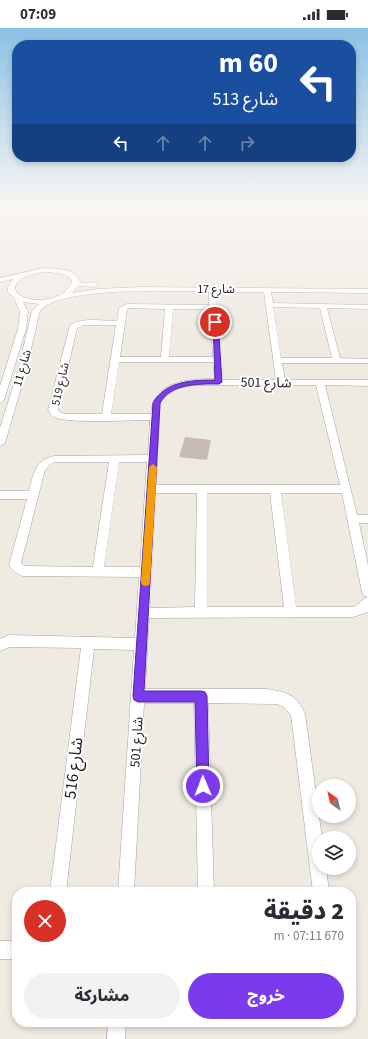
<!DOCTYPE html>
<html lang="ar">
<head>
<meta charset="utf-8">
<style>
  body { margin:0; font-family:"Source Sans 3","Noto Sans Arabic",sans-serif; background:#f2f2f3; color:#2b2b33; direction:rtl; height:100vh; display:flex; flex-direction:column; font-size:15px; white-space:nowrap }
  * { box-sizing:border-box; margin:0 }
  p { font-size:13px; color:#7c7c81 }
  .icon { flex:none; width:22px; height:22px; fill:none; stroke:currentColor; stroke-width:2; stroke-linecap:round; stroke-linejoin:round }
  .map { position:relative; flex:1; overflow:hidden; direction:ltr }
  .drawer { position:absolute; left:12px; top:859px; width:344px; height:140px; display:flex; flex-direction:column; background:#fff; border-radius:16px; box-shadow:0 2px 6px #0003; direction:rtl }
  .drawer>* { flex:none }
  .banner { position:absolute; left:12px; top:12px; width:344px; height:122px; border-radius:16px; box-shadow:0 2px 6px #0003; direction:rtl; background:#1a4fa0; color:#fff; overflow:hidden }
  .needle { width:26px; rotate:326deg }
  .tools { position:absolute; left:312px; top:751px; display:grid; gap:8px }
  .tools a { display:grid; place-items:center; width:44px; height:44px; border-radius:50%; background:#fff; box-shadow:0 2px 6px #0003; font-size:20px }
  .pin { position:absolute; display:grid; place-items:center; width:34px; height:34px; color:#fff; margin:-17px; border:2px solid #fff; border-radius:50%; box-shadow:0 1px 4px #0007 }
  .me { position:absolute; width:44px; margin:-22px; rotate:359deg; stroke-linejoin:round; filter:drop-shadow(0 0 3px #0008) }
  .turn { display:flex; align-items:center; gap:14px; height:84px; padding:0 12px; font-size:18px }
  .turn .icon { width:52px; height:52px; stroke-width:2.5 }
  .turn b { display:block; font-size:28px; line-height:34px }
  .lanes { display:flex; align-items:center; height:38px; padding:0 12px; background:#0003; justify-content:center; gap:20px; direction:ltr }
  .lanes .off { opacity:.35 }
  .round { display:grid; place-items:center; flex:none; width:42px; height:42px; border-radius:21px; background:#f2f2f3 }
  .headline { display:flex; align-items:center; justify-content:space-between; height:68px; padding:0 12px }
  h1 { font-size:24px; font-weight:800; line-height:30px }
  .button { display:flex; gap:8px; margin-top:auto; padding:8px 12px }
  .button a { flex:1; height:46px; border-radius:24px; background:#7c3aed; color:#fff; font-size:16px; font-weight:800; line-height:46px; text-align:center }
  .button a+a { background:#f2f2f3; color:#2b2b33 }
  .status { display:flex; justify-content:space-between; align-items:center; height:28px; padding:0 20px; background:#fff; direction:ltr }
  .status svg { height:11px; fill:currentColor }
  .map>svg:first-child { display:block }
</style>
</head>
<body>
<div class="status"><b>07:09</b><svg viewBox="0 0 49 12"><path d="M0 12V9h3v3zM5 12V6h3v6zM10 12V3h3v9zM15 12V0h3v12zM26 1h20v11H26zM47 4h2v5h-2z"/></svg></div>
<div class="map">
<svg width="368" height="1011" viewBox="0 0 368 1011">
  <rect width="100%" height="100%" fill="#efeae2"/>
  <polygon fill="#c7bcb5" points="185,409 211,412 207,432 179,429"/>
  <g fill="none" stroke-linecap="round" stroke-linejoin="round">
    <defs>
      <g id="minor">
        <path d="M44,240C53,241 67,240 75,246C78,249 78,254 83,255C89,256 94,253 99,257L95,259L78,258L72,265L98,261L141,259L368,261V265L271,264L273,275L368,277V281L327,280L340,330L368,331V335H282L285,352H368V358L325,357L357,487H368V495H359L368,537V584L353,589L149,590L145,661H266C286,664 297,666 305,686L322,810H319V840H326L329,864H313L291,687L284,679L277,676L208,675L214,864H198L194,675H144L134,864H118L134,622L94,621L66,864H50L81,620L10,619L0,623V611L9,607L135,610L139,549L23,548C17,546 12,542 9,537L27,471H0V463H29C34,445 34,433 54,428L148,427L150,392C132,392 68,396 54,389C51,387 50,385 48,382L70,297C82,289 103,293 117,293L119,280L127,276L209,277V264C176,263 58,258 40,283L25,346L5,415L0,418V400L17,346L32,283L39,276L23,274L28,284L26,301L4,372L0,375V358L18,301L20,284L14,270L8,264V259L13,251L0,254V250ZM44,244C54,245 67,244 72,253C66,273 30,278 16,264L15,259C19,248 34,246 44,244ZM216,264H264L276,352H223ZM273,279L320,280L332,330H281ZM128,280L165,281L161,329H120L127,281ZM173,281H210L213,329H169ZM83,297H116L102,386H67L61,385L58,382L77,300ZM119,334H213L215,351C188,351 153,353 151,386H111ZM194,357H316L340,457H156L160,375C168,363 181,359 194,357ZM54,434H109L93,539L25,538L21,535L45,442L49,437ZM119,434H147L140,539H104ZM156,465H197L195,579L150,580ZM207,465H270L284,579H207ZM281,465H342L362,564L364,568L368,569C361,571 360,577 353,579H296Z"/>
        <rect x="0" y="913" width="17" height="18"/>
        <polygon points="108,994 126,994 125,1011 107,1011"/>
      </g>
    </defs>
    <use href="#minor" stroke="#a4a4a4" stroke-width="1"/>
    <use href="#minor" fill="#fff" fill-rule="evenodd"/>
  </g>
  <linearGradient id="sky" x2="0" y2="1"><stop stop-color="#8bc0e5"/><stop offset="0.56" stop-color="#f8f6f2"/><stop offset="1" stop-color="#f8f6f2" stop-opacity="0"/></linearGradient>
  <rect width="368" height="317" fill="url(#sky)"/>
  <path fill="#7c3aed" stroke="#51269a" d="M213,293L218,294L222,354L219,356C199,356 171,355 160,375L144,663H201L205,664L207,668L209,758L208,762L203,764L199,762L197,758L195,674H138L134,672L133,668L153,375C165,353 192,352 215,352Z"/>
  <polygon fill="#f59e0b" points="153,436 157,439 150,554 149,557 146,558 142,557 141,554 149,439"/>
  <g text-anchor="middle" stroke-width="4" stroke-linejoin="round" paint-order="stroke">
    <g font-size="12" fill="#1d1d1d" stroke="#fff">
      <text x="216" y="265">شارع 17</text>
      <text transform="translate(22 340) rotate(-74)" y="4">شارع 11</text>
      <text transform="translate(60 356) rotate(-77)" y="4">شارع 519</text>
    </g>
    <g font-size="14" fill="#1d1d1d" stroke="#fff">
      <text transform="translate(266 354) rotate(1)" y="5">شارع 501</text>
      <text transform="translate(136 714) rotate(-86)" y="5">شارع 501</text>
    </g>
    <g font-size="17" fill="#1d1d1d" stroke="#fff">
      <text transform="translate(73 740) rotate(-83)" y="6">شارع 516</text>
    </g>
  </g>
</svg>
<div class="tools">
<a><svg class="needle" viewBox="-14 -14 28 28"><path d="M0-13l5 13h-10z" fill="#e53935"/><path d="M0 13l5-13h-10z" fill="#7c7c81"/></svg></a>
<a><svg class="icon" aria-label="layers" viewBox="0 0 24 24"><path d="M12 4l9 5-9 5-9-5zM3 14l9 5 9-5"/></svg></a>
</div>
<div class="pin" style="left:215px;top:294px;background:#d93025"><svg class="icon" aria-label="arrive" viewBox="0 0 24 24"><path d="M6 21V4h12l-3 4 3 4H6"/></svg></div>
<svg class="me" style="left:203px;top:758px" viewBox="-20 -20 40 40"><circle r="17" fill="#7c3aed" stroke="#fff" stroke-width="3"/><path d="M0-11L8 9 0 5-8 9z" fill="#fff"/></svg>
<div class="banner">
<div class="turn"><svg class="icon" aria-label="left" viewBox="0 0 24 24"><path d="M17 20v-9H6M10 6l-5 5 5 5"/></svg><div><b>60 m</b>شارع 513</div></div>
<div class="lanes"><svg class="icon" aria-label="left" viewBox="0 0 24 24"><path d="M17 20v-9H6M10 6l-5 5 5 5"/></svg><svg class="icon off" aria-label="ahead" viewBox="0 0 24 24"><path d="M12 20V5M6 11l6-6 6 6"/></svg><svg class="icon off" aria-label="ahead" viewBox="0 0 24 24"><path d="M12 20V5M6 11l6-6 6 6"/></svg><svg class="icon off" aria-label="right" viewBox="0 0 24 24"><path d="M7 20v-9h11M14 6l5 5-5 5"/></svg></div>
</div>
<section class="drawer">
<div class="headline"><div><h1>2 دقيقة</h1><p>670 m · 07:11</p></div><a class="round" style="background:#d93025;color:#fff"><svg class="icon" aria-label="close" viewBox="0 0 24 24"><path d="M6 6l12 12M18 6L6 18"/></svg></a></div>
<div class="button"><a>خروج</a><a>مشاركة</a></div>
</section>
</div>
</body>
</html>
